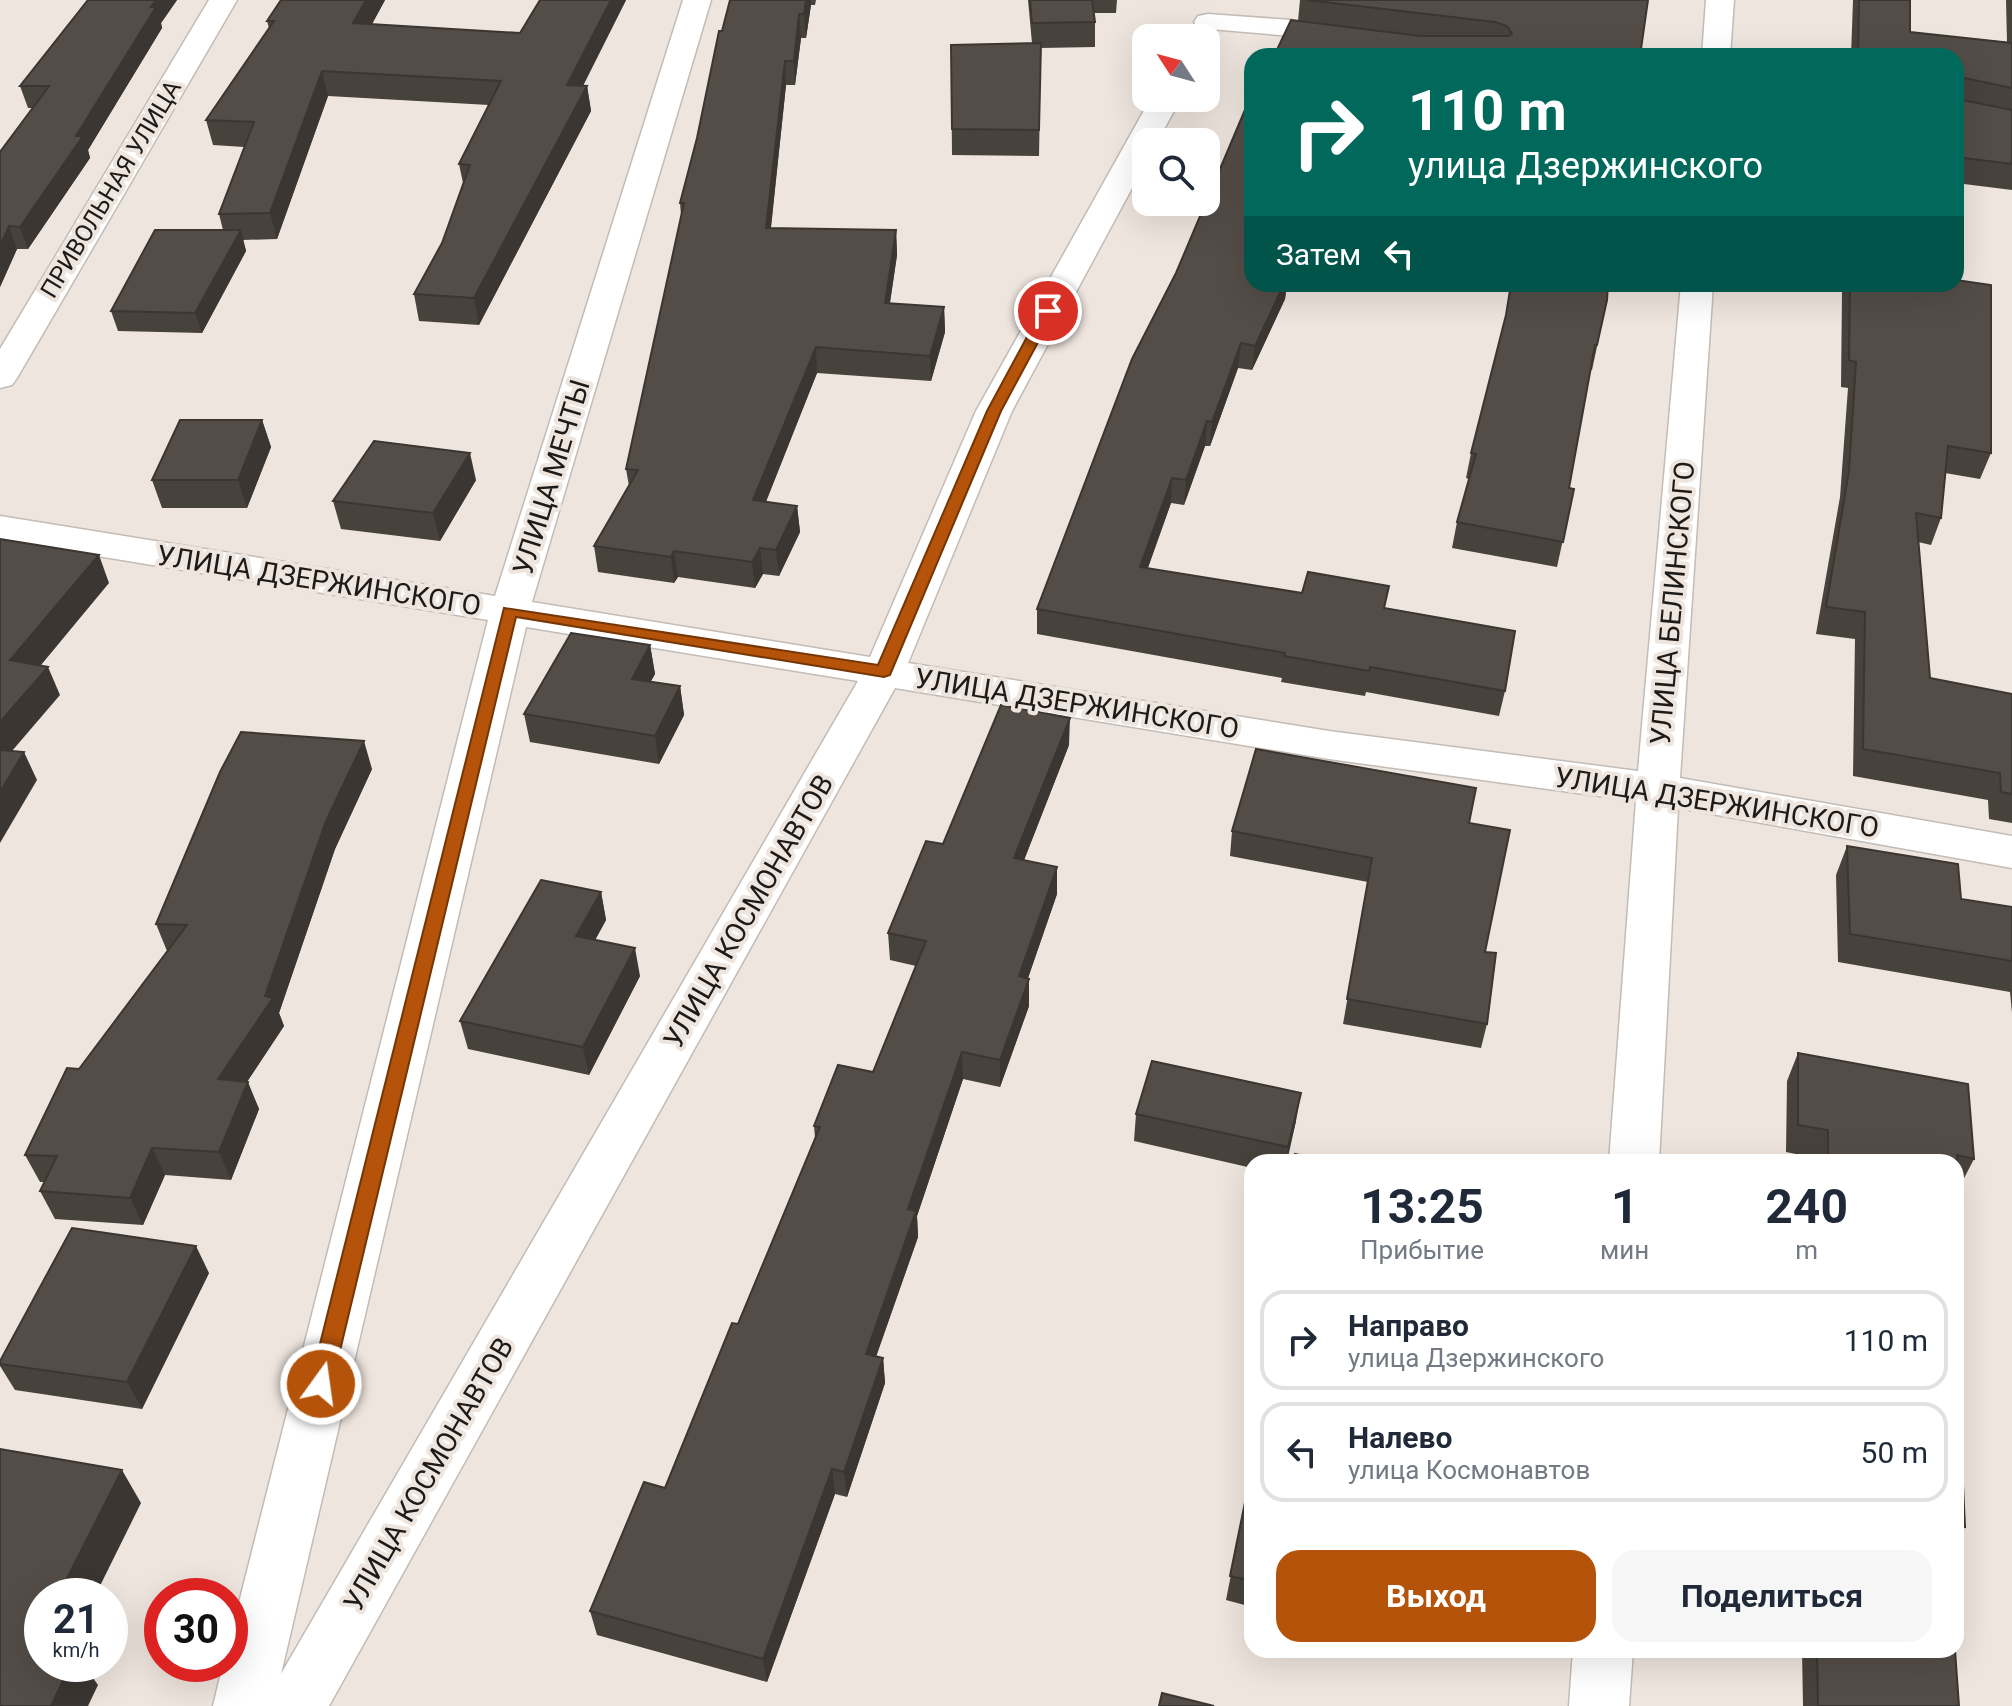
<!DOCTYPE html>
<html lang="ru">
<head>
<meta charset="utf-8">
<style>
  body { margin:0; font-family:Roboto,sans-serif; background:#f6f6f7; color:#1f2937; height:100vh; display:flex; flex-direction:column; font-size:30px; white-space:nowrap }
  * { box-sizing:border-box; margin:0 }
  p { font-size:26px; color:#747a83 }
  .icon { flex:none; width:44px; height:44px; fill:none; stroke:currentColor; stroke-width:2; stroke-linecap:round; stroke-linejoin:round }
  .map { position:relative; flex:1; overflow:hidden }
  .sheet { position:absolute; left:1244px; top:1154px; width:720px; height:504px; display:flex; flex-direction:column; background:#fff; border-radius:24px; box-shadow:0 8px 32px #0002 }
  .sheet>* { flex:none }
  .banner { position:absolute; left:1244px; top:48px; width:720px; height:244px; border-radius:24px; box-shadow:0 8px 32px #0002; background:#00695c; color:#fff; overflow:hidden }
  .needle { width:52px; rotate:306deg }
  .controls { position:absolute; left:1132px; top:24px; display:grid; gap:16px }
  .controls a { display:grid; place-items:center; width:88px; height:88px; border-radius:16px; background:#fff; box-shadow:0 8px 32px #0002; font-size:40px }
  .speed { position:absolute; left:24px; top:1578px; display:flex; gap:16px; font-size:40px; font-weight:700; text-align:center }
  .speed>* { display:grid; place-content:center; width:104px; height:104px; border-radius:50%; background:#fff; box-shadow:0 8px 32px #0002; line-height:1 }
  .speed small { font-size:20px; font-weight:400 }
  .speed .limit { border:12px solid #d22; background:#fff; color:#111 }
  .pin { position:absolute; display:grid; place-items:center; width:68px; height:68px; color:#fff; margin:-34px; border:4px solid #fff; border-radius:50%; box-shadow:0 2px 8px #0007 }
  .me { position:absolute; width:88px; margin:-44px; rotate:14deg; stroke-linejoin:round; filter:drop-shadow(0 0 6px #0008) }
  .turn { display:flex; align-items:center; gap:28px; height:168px; padding:0 32px; font-size:36px }
  .turn .icon { width:104px; height:104px; stroke-width:2.5 }
  .turn b { display:block; font-size:56px; line-height:68px }
  .then { display:flex; align-items:center; height:76px; padding:0 32px; background:#0003; gap:16px; font-size:30px }
  .eta { display:flex; justify-content:space-evenly; align-items:center; height:136px; text-align:center }
  .eta b { font-size:48px; font-weight:700; line-height:56px }
  .button { display:flex; gap:16px; margin-top:auto; padding:16px 32px }
  .button a { flex:1; height:92px; border-radius:24px; background:#b45309; color:#fff; font-size:32px; font-weight:700; line-height:92px; text-align:center }
  .button a+a { background:#f6f6f7; color:#1f2937 }
  ul { padding:0; list-style:none }
  li { display:flex; align-items:center; gap:24px; height:100px; margin:0 16px 12px; padding:0 16px; border:4px solid #e0e1e3; border-radius:24px }
  li div { flex:1 }
  li b { display:block; font-size:30px }
  li em { font-style:normal }
  .map>svg:first-child { display:block }
</style>
</head>
<body>
<div class="map">
<svg width="2012" height="1706" viewBox="0 0 2012 1706">
  <rect width="100%" height="100%" fill="#eee5de"/>
  <g fill="none" stroke-linecap="round" stroke-linejoin="round">
    <defs>
      <g id="minor">
        <polygon points="209,0 237,0 17,378 12,385 0,388 0,349"/>
        <path d="M683,0H711L532,602L870,657L976,411L1151,98H1181L1157,142H1146V162L1012,411L908,663L1329,731L1638,771L1681,284H1713L1680,778L2012,836V868L1678,808L1659,1162H1609L1636,801L1329,759L895,688L329,1706H213L223,1664H230V1638L488,620L0,540V516L495,596ZM526,627L858,681L281,1674Z"/>
        <polygon points="1706,0 1734,0 1730,56 1702,56"/>
        <polygon points="1208,14 1291,20 1355,32 1359,38 1355,44 1345,46 1291,36 1198,28 1194,22 1198,16"/>
        <polygon points="1573,1650 1633,1650 1629,1706 1569,1706"/>
      </g>
    </defs>
    <use href="#minor" stroke="#c3bbb5" stroke-width="3"/>
    <use href="#minor" fill="#fff" fill-rule="evenodd"/>
  </g>
  <g fill="#48423d" fill-rule="evenodd">
    <polygon points="88,0 177,0 161,23 162,28 88,150 90,158 28,249 17,249 0,287 0,152 33,108 28,108 20,86"/>
    <polygon points="281,0 385,0 372,24 520,33 540,0 626,0 583,85 587,86 591,111 479,325 419,321 414,294 442,243 463,183 459,164 489,105 328,96 277,239 243,240 246,251 202,333 118,331 111,311 223,230 219,214 244,147 213,145 206,120 269,28 267,21"/>
    <polygon points="730,0 816,0 815,5 811,5 806,38 801,38 795,85 786,85 771,228 896,230 897,255 890,303 944,307 945,332 931,381 817,373 766,502 797,506 800,532 779,576 763,574 755,588 678,577 674,583 598,572 594,546 629,486 626,469 681,215 680,203 697,138"/>
    <polygon points="1028,0 1117,0 1116,13 1094,13 1095,22 1095,47 1041,48 1039,156 952,155 951,45 1032,43"/>
    <path d="M1300,0H1648L1640,56H1274L1298,21ZM1344,27L1411,35L1426,36H1420Z"/>
    <polygon points="1853,0 1910,0 1910,32 2007,42 2006,0 2012,0 2012,190 1956,183 1956,56 1851,56"/>
    <polygon points="1252,284 1287,284 1285,299 1252,370 1238,368 1210,446 1205,446 1184,505 1171,503 1148,568 1385,609 1505,691 1499,716 1366,692 1365,696 1281,682 1282,678 1037,634 1037,609"/>
    <polygon points="1845,284 1956,284 1991,453 1980,479 1945,473 1941,518 1931,545 1918,542 1930,678 2012,694 2012,823 1989,819 1988,800 1853,776 1855,639 1816,634 1840,497 1848,388 1841,387 1842,292"/>
    <polygon points="1607,300 1592,370 1590,370 1569,488 1574,489 1557,567 1452,548 1457,522 1469,479 1466,478 1471,453 1505,320"/>
    <polygon points="262,420 271,447 247,508 162,508 152,480"/>
    <polygon points="476,480 440,541 341,529 333,501"/>
    <polygon points="650,645 655,674 650,682 680,686 684,715 659,764 530,742 524,714"/>
    <polygon points="1069,745 1024,860 1057,867 1057,894 1028,978 1029,979 1029,1006 1000,1087 963,1079 917,1216 918,1237 876,1356 883,1358 885,1383 847,1497 835,1494 767,1682 597,1635 590,1611 665,1488 738,1324 815,1138 814,1126 873,1072 916,966 890,960 888,933 943,844"/>
    <polygon points="372,769 335,849 279,1013 284,1026 247,1082 259,1109 231,1180 165,1175 143,1225 55,1219 40,1191 45,1182 40,1182 25,1155 79,1069 167,951 156,924"/>
    <polygon points="1469,823 1487,1024 1481,1048 1343,1024 1368,882 1230,856 1232,831"/>
    <polygon points="1847,846 1961,899 2012,907 2012,1013 2010,992 1838,962 1836,875"/>
    <polygon points="601,892 606,920 595,940 640,976 589,1075 468,1049 460,1021"/>
    <polygon points="1798,1053 1974,1159 1960,1186 1958,1186 1963,1305 1956,1317 1956,1162 1815,1162 1815,1158 1786,1152 1787,1081"/>
    <polygon points="1136,1114 1296,1121 1287,1162 1252,1162 1252,1168 1134,1141"/>
    <polygon points="209,1273 142,1409 15,1390 0,1366 0,1361"/>
    <polygon points="1956,1401 1965,1527 1956,1541"/>
    <polygon points="1252,1468 1252,1607 1226,1600"/>
    <polygon points="1802,1650 1955,1650 1959,1706 1803,1706"/>
  </g>
  <g fill="#3b3632">
    <polygon points="156,0 177,0 161,23 162,28 88,150 90,158 28,249 20,227 76,136"/>
    <polygon points="366,0 385,0 359,48 353,23"/>
    <polygon points="611,0 626,0 571,110 567,85"/>
    <polygon points="806,0 811,0 811,5 806,38 804,14"/>
    <polygon points="799,14 801,38 795,85 794,61"/>
    <polygon points="785,61 786,85 768,253 766,228"/>
    <polygon points="322,71 328,96 277,239 270,213"/>
    <polygon points="587,86 591,111 479,325 474,298"/>
    <polygon points="9,226 17,249 0,287 0,246"/>
    <polygon points="241,230 246,251 202,333 195,313"/>
    <polygon points="896,230 897,255 886,328 885,303"/>
    <polygon points="1282,284 1287,284 1285,299 1252,370 1255,346"/>
    <polygon points="944,307 945,332 931,381 930,356"/>
    <polygon points="1241,343 1238,368 1210,446 1212,422"/>
    <polygon points="816,347 817,373 756,526 753,500"/>
    <polygon points="262,420 271,447 247,508 238,480"/>
    <polygon points="1207,421 1205,446 1184,505 1186,480"/>
    <polygon points="470,453 476,480 440,541 433,513"/>
    <polygon points="1172,478 1171,503 1139,592 1140,567"/>
    <polygon points="797,506 800,532 779,576 776,550"/>
    <polygon points="760,548 763,574 755,588 752,562"/>
    <polygon points="674,551 678,577 674,583 671,557"/>
    <polygon points="99,555 109,583 22,688 10,660"/>
    <polygon points="650,645 655,674 637,707 632,679"/>
    <polygon points="48,667 60,695 0,765 0,722"/>
    <polygon points="680,686 684,715 659,764 655,736"/>
    <polygon points="1070,718 1069,745 1014,886 1014,858"/>
    <polygon points="364,741 372,769 335,849 279,1013 284,1026 230,1107 218,1079 265,996 326,821"/>
    <polygon points="24,752 37,780 0,843 0,792"/>
    <polygon points="1057,867 1057,894 1019,1004 1019,976"/>
    <polygon points="601,892 606,920 582,964 576,936"/>
    <polygon points="635,948 640,976 589,1075 583,1047"/>
    <polygon points="1029,979 1029,1006 1000,1087 1000,1060"/>
    <polygon points="962,1052 963,1079 917,1216 918,1237 868,1380 866,1354 908,1209"/>
    <polygon points="248,1082 259,1109 231,1180 219,1152"/>
    <polygon points="1301,1093 1296,1121 1286,1162 1288,1147"/>
    <polygon points="152,1148 165,1175 143,1225 130,1198"/>
    <polygon points="196,1246 209,1273 142,1409 127,1382"/>
    <polygon points="883,1358 885,1383 847,1497 844,1472"/>
    <polygon points="832,1469 835,1494 767,1682 763,1659"/>
    <polygon points="122,1470 141,1503 95,1596 58,1596"/>
    <polygon points="42,1627 42,1660 32,1647"/>
    <polygon points="71,1664 83,1664 98,1685 88,1706 51,1706"/>
  </g>
  <g fill="#544d47" stroke="#3b3632" stroke-width="2">
    <polygon points="88,0 156,0 151,7 156,7 76,136 83,136 20,227 9,226 0,246 0,152 49,86 20,86"/>
    <polygon points="281,0 366,0 353,23 520,33 540,0 611,0 567,85 587,86 474,298 414,294 442,243 470,165 459,164 501,81 322,71 270,213 219,214 254,122 206,120 274,21 267,21"/>
    <polygon points="730,0 806,0 804,14 799,14 794,61 785,61 766,228 896,230 885,303 944,307 930,356 816,347 753,500 797,506 776,550 760,548 752,562 674,551 671,557 594,546 638,470 626,469 684,203 680,203 697,138 719,31 722,31"/>
    <polygon points="1030,0 1092,0 1095,22 1032,23"/>
    <polygon points="1307,0 1648,0 1640,56 1274,56 1291,20 1420,36 1509,36 1512,34 1507,26 1495,22"/>
    <polygon points="1859,0 1910,0 1910,32 2012,43 2012,88 1965,78 1961,81 1962,100 2012,110 2012,164 1956,157 1956,56 1858,56"/>
    <polygon points="1041,43 1039,130 952,129 951,45"/>
    <polygon points="1252,103 1252,284 1284,284 1255,346 1241,343 1212,422 1207,421 1186,480 1172,478 1140,567 1302,593 1308,572 1389,586 1384,608 1515,631 1505,691 1370,667 1369,671 1284,656 1285,653 1037,609 1132,359 1176,273 1247,105 1251,105"/>
    <polygon points="155,230 241,230 195,313 111,311"/>
    <polygon points="1956,280 1991,285 1991,453 1948,446 1941,518 1916,513 1930,678 2012,694 2012,794 2001,792 2000,773 1863,749 1865,612 1826,607 1849,471 1856,362 1849,360 1850,284 1956,284"/>
    <polygon points="1511,284 1608,284 1607,300 1597,345 1595,345 1569,488 1574,489 1563,542 1457,522 1476,454 1471,453 1506,315"/>
    <polygon points="180,420 262,420 238,480 152,480"/>
    <polygon points="374,441 470,453 433,513 333,501"/>
    <polygon points="0,539 99,555 10,660 48,667 0,722"/>
    <polygon points="571,633 650,645 632,679 680,686 655,736 524,714"/>
    <polygon points="1001,705 1070,718 1014,858 1057,867 1019,976 1029,979 1000,1060 962,1052 908,1209 916,1211 866,1354 883,1358 844,1472 832,1469 763,1659 590,1611 644,1482 665,1488 732,1323 738,1324 820,1127 814,1126 838,1065 873,1072 926,941 888,933 926,841 943,844"/>
    <polygon points="241,732 364,741 326,821 265,996 273,998 218,1079 248,1082 219,1152 152,1148 130,1198 40,1191 57,1156 25,1155 67,1068 79,1069 187,925 156,924 220,772"/>
    <polygon points="1256,749 1476,788 1469,823 1510,830 1485,952 1496,953 1487,1024 1347,999 1372,858 1232,831"/>
    <polygon points="0,750 24,752 0,792"/>
    <polygon points="1847,846 1958,864 1961,899 2012,907 2012,961 1850,934"/>
    <polygon points="541,880 601,892 576,936 635,948 583,1047 460,1021"/>
    <polygon points="1798,1053 1968,1084 1974,1159 1957,1155 1963,1305 1956,1304 1956,1162 1828,1162 1828,1130 1798,1125"/>
    <polygon points="1152,1061 1301,1093 1288,1147 1136,1114"/>
    <polygon points="1295,1154 1330,1162 1293,1162"/>
    <polygon points="72,1228 196,1246 127,1382 0,1364 0,1361"/>
    <polygon points="1956,1401 1959,1401 1965,1527 1956,1525"/>
    <polygon points="0,1449 122,1470 58,1596 42,1596 42,1627 32,1647 42,1648 42,1664 71,1664 51,1706 0,1706"/>
    <polygon points="1252,1468 1252,1581 1230,1576"/>
    <polygon points="1817,1650 1955,1650 1959,1706 1818,1706"/>
    <polygon points="1162,1693 1214,1706 1159,1706"/>
  </g>
  <polygon fill="#b45309" stroke="#753606" stroke-width="2" points="1048,307 1055,311 1001,411 890,675 884,677 516,617 332,1384 329,1391 321,1394 313,1391 310,1384 504,608 878,665 987,411 1041,311"/>
  <g text-anchor="middle" stroke-width="8" stroke-linejoin="round" paint-order="stroke">
    <g font-size="24" fill="#1d1a18" stroke="#eee5de">
      <text transform="translate(111 189) rotate(-59)" y="8">ПРИВОЛЬНАЯ УЛИЦА</text>
    </g>
    <g font-size="28" fill="#1d1a18" stroke="#eee5de">
      <text transform="translate(551 477) rotate(-73)" y="10">УЛИЦА МЕЧТЫ</text>
      <text transform="translate(319 580) rotate(9)" y="10">УЛИЦА ДЗЕРЖИНСКОГО</text>
      <text transform="translate(1672 603) rotate(-85)" y="10">УЛИЦА БЕЛИНСКОГО</text>
      <text transform="translate(1077 703) rotate(9)" y="10">УЛИЦА ДЗЕРЖИНСКОГО</text>
      <text transform="translate(1717 802) rotate(9)" y="10">УЛИЦА ДЗЕРЖИНСКОГО</text>
      <text transform="translate(748 911) rotate(-60)" y="10">УЛИЦА КОСМОНАВТОВ</text>
      <text transform="translate(428 1474) rotate(-60)" y="10">УЛИЦА КОСМОНАВТОВ</text>
    </g>
  </g>
</svg>
<div class="controls">
<a><svg class="needle" viewBox="-14 -14 28 28"><path d="M0-13l5 13h-10z" fill="#e53935"/><path d="M0 13l5-13h-10z" fill="#747a83"/></svg></a>
<a><svg class="icon" aria-label="search" viewBox="0 0 24 24"><circle cx="10" cy="10" r="6"/><path d="M15 15l6 6"/></svg></a>
</div>
<div class="speed"><div>21<small>km/h</small></div><div class="limit">30</div></div>
<div class="pin" style="left:1048px;top:311px;background:#d93025"><svg class="icon" aria-label="arrive" viewBox="0 0 24 24"><path d="M6 21V4h12l-3 4 3 4H6"/></svg></div>
<svg class="me" style="left:321px;top:1384px" viewBox="-20 -20 40 40"><circle r="17" fill="#b45309" stroke="#fff" stroke-width="3"/><path d="M0-11L8 9 0 5-8 9z" fill="#fff"/></svg>
<div class="banner">
<div class="turn"><svg class="icon" aria-label="right" viewBox="0 0 24 24"><path d="M7 20v-9h11M14 6l5 5-5 5"/></svg><div><b>110 m</b>улица Дзержинского</div></div>
<div class="then">Затем<svg class="icon" aria-label="left" viewBox="0 0 24 24"><path d="M17 20v-9H6M10 6l-5 5 5 5"/></svg></div>
</div>
<section class="sheet">
<div class="eta">
<div><b>13:25</b><p>Прибытие</p></div>
<div><b>1</b><p>мин</p></div>
<div><b>240</b><p>m</p></div>
</div>
<ul>
<li><svg class="icon" aria-label="right" viewBox="0 0 24 24"><path d="M7 20v-9h11M14 6l5 5-5 5"/></svg><div><b>Направо</b><p>улица Дзержинского</p></div><em>110 m</em></li>
<li><svg class="icon" aria-label="left" viewBox="0 0 24 24"><path d="M17 20v-9H6M10 6l-5 5 5 5"/></svg><div><b>Налево</b><p>улица Космонавтов</p></div><em>50 m</em></li>
</ul>
<div class="button"><a>Выход</a><a>Поделиться</a></div>
</section>
</div>
</body>
</html>
